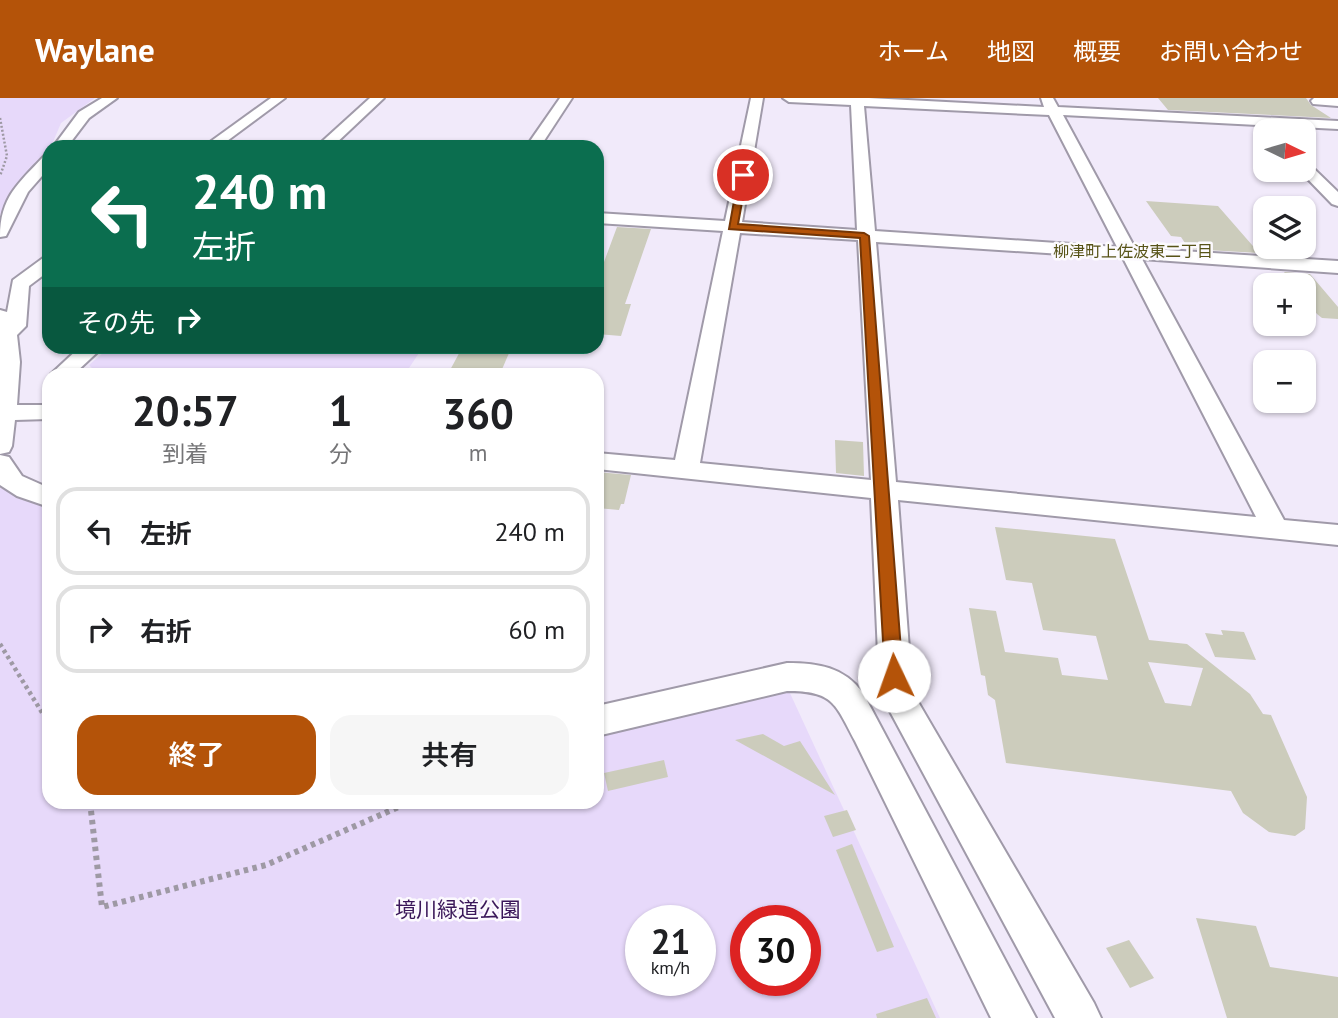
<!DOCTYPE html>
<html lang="ja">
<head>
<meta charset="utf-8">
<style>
  body { margin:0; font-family:"PT Sans","Noto Sans JP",sans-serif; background:#f6f6f6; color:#202124; height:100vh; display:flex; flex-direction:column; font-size:26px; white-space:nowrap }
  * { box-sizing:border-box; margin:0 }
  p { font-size:23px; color:#757577 }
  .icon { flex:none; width:38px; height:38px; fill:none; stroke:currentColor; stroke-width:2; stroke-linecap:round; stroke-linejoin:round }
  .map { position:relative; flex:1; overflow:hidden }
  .sheet { position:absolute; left:42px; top:270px; width:562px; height:441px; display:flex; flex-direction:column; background:#fff; border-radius:21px; box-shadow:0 2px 5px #0004 }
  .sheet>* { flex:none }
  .banner { position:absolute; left:42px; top:42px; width:562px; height:214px; border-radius:21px; box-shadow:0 2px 5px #0004; background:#0b6e4f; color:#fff; overflow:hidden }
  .needle { width:46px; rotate:95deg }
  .controls { position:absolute; left:1253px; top:21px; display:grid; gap:14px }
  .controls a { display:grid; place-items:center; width:63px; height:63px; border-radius:14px; background:#fff; box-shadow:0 2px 5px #0004; font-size:35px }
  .speed { position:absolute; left:625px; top:807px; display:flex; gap:14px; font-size:35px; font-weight:700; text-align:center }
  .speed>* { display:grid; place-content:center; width:91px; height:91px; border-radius:50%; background:#fff; box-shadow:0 2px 5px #0004; line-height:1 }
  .speed small { font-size:18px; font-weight:400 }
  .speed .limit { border:10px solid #d22; background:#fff; color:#111 }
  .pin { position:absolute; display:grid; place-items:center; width:60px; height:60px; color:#fff; margin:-30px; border:4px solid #fff; border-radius:50%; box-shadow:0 2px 7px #0007 }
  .me { position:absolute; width:77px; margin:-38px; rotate:357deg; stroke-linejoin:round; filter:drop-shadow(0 0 5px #0008) }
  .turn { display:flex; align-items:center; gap:24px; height:147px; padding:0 35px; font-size:32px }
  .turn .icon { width:91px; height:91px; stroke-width:2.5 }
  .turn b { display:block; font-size:49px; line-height:60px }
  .then { display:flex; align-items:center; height:66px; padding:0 35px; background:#0003; gap:14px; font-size:26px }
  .eta { display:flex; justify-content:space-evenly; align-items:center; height:119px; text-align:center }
  .eta b { font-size:42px; font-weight:600; line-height:49px }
  .button { display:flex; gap:14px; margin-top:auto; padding:14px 35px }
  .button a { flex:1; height:80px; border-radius:21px; background:#b45309; color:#fff; font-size:28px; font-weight:600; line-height:80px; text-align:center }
  .button a+a { background:#f6f6f6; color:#202124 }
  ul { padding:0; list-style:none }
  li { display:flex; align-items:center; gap:21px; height:88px; margin:0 14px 10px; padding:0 21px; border:4px solid #e0e0e0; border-radius:21px }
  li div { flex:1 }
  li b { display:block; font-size:26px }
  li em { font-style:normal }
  header { display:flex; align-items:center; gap:42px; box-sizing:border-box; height:98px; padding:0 35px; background:#b45309; color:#fff }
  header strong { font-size:33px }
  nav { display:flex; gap:38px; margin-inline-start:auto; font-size:24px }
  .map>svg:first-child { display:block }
</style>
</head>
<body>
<header>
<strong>Waylane</strong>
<nav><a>ホーム</a><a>地図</a><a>概要</a><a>お問い合わせ</a></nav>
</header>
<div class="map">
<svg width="1338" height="920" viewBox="0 0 1338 920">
  <rect width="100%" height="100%" fill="#f1eafa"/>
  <g fill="#e7d9fa" fill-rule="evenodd">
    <polygon points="0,0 95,0 61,25 53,44 31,76 12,94 0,117"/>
    <polygon points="110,249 110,248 423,249 405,276 98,276 89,267"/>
    <path d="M0,390L49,409V704H597V637L789,593L940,920H0ZM640,822H700V882H640ZM746,822H805V882H746Z"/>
  </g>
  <g fill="#ccccbc" fill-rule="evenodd">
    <polygon points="1158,0 1306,0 1311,7 1331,20 1168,12"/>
    <polygon points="1146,103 1218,108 1259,155 1189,151 1181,139 1171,138"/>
    <polygon points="617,129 651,131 625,206 631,206 621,238 597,236 597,175 601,164 604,164"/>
    <polygon points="1284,174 1310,176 1338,209 1338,221 1322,220 1317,216 1304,199 1304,187 1295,187"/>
    <polygon points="463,248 512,248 500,276 449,274"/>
    <polygon points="835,342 863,344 864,378 836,375"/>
    <polygon points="597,374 631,377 624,406 621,406 619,412 597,410"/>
    <path d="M995,429L1115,441L1149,542L1187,546L1250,596L1263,616L1271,617L1307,699L1305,731L1295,738L1269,734L1243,715L1231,693L1006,665L995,602L988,597L985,578L981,577L969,510L996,513L1005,554L1058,560L1062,577L1108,582L1096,538L1043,532L1032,485L1006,482ZM1148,564L1203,570L1191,608L1165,605Z"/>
    <polygon points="1221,532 1244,534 1256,562 1215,559 1205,535 1223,537"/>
    <polygon points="763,636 784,648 800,643 835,697 735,642"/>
    <polygon points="664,662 668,679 608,693 604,675"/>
    <polygon points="847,712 856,732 833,739 824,718"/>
    <polygon points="852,746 894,849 877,854 836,752"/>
    <polygon points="1196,820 1256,828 1270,869 1338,879 1338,920 1227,920"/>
    <polygon points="1129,842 1154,880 1130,890 1106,850"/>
    <polygon points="927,900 936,920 877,920 876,916"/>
  </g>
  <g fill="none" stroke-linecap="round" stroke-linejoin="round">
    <defs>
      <g id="minor">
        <polygon points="102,0 117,0 89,20 67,49 53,49 79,14"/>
        <polygon points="271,0 285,0 219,49 203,49"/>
        <polygon points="370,0 384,0 332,49 316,49"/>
        <polygon points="560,0 572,0 540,49 526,49"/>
        <path d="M751,0H763L742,124L857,132L851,7L789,4L783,0H869L1044,9L1041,0H1053L1058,9L1338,23V31L1063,17L1135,150L1338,163V175L1142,161L1284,422L1338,427V447L898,402L911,578L917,602L1094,905L1101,920H1055L886,606L879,578L871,400L597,371V355L675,362L723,133L597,125V115L725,123ZM864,8L1049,17L1117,149L875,133ZM740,135L858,142L871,382L700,365ZM876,144L1123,160L1256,419L896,384Z"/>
        <polygon points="1314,0 1338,0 1338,8 1313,6 1311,3"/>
        <path d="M49,57V70L28,94L6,138L0,139C0,99 18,86 44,58Z"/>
        <polygon points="1304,65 1309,66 1338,94 1338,108 1332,106 1299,72 1304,72"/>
        <polygon points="49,159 49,173 29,188 26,228 17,237 20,264 17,307 49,307 49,321 15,322 12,348 9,354 0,356 0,212 7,214 13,182 43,160"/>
        <polygon points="81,248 104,248 74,276 51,276"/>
        <polygon points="0,357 9,359 22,378 49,390 49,409 17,398 0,387"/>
        <path d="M787,565C818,565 844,569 863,595L1036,920H991L855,643C835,605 833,593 787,593L597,638V608Z"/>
      </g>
    </defs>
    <use href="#minor" stroke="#a09aa9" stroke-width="4"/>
    <polyline stroke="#9e99a4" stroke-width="2.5" stroke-dasharray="2 2" stroke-linecap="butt" points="0,20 7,58 0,78"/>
    <polyline stroke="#9e99a4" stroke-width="4.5" stroke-dasharray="3.5 3.5" stroke-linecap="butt" points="0,546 49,626"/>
    <polyline stroke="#9e99a4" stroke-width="6" stroke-dasharray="4.5 4.5" stroke-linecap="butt" points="90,704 102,809 266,767 410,704"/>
    <use href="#minor" fill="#fff" fill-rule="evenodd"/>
  </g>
  <polygon fill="#b45309" stroke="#753606" stroke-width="2" points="739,75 747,77 738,126 864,135 869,138 903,578 901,584 894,586 888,584 885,578 860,140 729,131"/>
  <g text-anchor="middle" stroke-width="5" stroke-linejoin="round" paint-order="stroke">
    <g font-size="16" fill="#575317" stroke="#fcfafe">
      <text x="1133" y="159">柳津町上佐波東二丁目</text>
    </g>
    <g font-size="21" fill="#3b185a" stroke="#fcfafe">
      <text x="458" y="819">境川緑道公園</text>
    </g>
  </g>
</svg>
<div class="controls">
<a><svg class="needle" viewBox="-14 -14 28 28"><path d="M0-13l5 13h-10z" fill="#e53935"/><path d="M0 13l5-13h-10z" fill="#757577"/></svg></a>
<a><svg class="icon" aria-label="layers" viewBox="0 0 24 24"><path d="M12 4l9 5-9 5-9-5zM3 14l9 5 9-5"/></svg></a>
<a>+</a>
<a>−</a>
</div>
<div class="speed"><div>21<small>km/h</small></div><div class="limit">30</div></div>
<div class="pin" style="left:743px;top:77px;background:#d93025"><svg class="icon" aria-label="arrive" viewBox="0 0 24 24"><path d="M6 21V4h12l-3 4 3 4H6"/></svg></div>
<svg class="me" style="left:894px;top:578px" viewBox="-20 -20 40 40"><circle r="19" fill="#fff"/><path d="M0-13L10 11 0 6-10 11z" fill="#b45309"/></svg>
<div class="banner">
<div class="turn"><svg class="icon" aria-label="left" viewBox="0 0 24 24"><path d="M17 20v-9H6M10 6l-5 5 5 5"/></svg><div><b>240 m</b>左折</div></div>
<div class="then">その先<svg class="icon" aria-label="right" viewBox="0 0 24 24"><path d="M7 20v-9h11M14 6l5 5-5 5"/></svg></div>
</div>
<section class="sheet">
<div class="eta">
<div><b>20:57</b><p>到着</p></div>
<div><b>1</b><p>分</p></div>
<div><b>360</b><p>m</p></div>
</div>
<ul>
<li><svg class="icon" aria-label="left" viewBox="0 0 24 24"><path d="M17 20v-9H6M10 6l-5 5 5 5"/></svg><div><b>左折</b></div><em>240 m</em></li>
<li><svg class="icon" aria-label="right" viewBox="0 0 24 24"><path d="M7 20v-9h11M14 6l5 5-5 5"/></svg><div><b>右折</b></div><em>60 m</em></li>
</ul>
<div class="button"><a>終了</a><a>共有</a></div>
</section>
</div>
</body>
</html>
